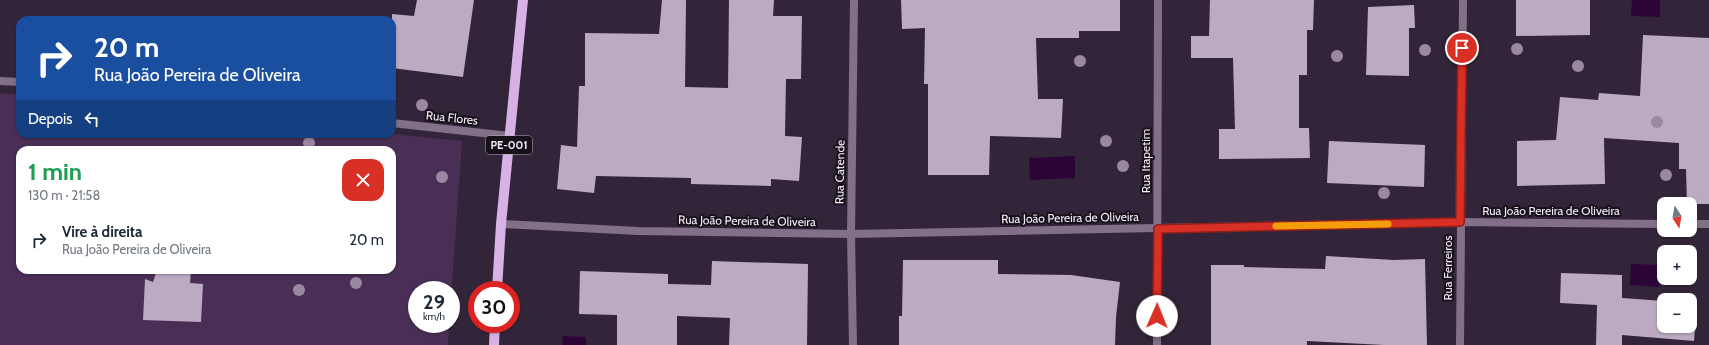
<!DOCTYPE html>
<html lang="pt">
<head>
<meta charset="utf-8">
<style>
  body { margin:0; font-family:Cabin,sans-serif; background:#f6f6f7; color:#1f2937; height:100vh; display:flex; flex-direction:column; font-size:15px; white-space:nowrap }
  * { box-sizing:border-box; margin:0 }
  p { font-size:13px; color:#747a83 }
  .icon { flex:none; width:22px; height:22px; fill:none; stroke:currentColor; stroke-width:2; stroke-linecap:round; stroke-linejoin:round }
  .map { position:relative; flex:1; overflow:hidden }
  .drawer { position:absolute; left:16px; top:146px; width:380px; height:128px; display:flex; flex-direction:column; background:#fff; border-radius:12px; box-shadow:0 1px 3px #0004 }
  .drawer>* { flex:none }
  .top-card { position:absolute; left:16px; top:16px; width:380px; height:122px; border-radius:12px; box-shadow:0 1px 3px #0004; background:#1a4fa0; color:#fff; overflow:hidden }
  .needle { width:26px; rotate:169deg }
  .fabs { position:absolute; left:1657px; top:197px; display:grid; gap:8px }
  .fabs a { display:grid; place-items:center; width:40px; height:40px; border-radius:8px; background:#fff; box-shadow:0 1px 3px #0004; font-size:20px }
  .speed { position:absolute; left:408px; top:281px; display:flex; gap:8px; font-size:20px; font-weight:700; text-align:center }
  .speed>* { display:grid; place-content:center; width:52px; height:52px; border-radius:50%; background:#fff; box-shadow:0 1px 3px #0004; line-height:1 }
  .speed small { font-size:10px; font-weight:400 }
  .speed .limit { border:6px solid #d22; background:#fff; color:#111 }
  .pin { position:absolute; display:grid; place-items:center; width:34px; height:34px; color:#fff; margin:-17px; border:2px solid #fff; border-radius:50%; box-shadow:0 1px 4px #0007 }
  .me { position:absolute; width:44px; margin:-22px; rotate:1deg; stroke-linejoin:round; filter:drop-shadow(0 0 3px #0008) }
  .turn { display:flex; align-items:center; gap:14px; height:84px; padding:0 12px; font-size:18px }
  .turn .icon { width:52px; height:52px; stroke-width:2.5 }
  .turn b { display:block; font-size:28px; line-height:34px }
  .then { display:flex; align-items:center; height:38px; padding:0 12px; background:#0003; gap:8px; font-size:15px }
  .round { display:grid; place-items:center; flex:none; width:42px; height:42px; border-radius:12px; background:#f6f6f7 }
  .headline { display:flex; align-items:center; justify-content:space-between; height:68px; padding:0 12px }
  h1 { font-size:24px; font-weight:800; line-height:30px; color:#1e9e55 }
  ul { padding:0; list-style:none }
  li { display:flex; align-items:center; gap:12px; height:52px; padding:0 12px }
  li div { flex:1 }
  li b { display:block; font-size:15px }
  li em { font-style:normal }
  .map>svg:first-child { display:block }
</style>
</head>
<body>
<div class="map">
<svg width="1709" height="345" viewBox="0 0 1709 345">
  <rect width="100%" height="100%" fill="#332539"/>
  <path fill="#4a2e55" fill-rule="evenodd" d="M0,93L20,95V134H392L462,141L451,297V290H417V324H449L448,345H0ZM20,150H392V270H20Z"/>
  <g fill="#2a0535">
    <polygon points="1632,0 1660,0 1660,17 1631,16"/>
    <polygon points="1075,156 1075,178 1030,180 1029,158"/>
    <polygon points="1631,264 1660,265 1659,287 1630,285"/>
    <polygon points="563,336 586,337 586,345 562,345"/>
  </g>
  <g fill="#bbaac2">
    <polygon points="417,0 474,0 463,77 392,68 392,14 414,16"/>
    <polygon points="662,0 686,0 685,87 728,88 729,0 774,0 773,16 802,16 801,79 786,79 785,136 802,137 799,181 771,179 771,186 691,184 691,178 596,176 594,193 557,189 561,145 577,147 579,86 585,86 585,33 659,34"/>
    <polygon points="901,0 1120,0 1120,31 1079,31 1079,38 1036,38 1038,99 1063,99 1061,138 990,136 989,175 928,175 928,84 924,84 925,28 902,29"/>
    <polygon points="1210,0 1314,0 1313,30 1307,30 1307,75 1299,75 1299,128 1309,128 1310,158 1219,159 1219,129 1235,129 1233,58 1191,58 1191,36 1209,36"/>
    <polygon points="1516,0 1590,0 1590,35 1516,36"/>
    <polygon points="1414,5 1415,28 1409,28 1409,76 1366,75 1368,7"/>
    <polygon points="1643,35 1709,38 1709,204 1687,204 1686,169 1679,169 1679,143 1604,138 1605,184 1517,186 1517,141 1556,140 1560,97 1598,100 1599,93 1640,96"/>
    <polygon points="1329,141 1425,145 1424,187 1327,183"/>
    <polygon points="1326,256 1394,260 1425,259 1427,345 1384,345 1307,341 1307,345 1211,345 1211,265 1244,265 1244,267 1325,269"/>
    <polygon points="903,260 998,260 998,274 1071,275 1120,282 1116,317 1115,345 899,345 899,316 902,316"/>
    <polygon points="712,261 808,264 807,345 729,345 730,318 677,316 677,345 617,345 617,315 579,314 580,271 668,274 668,284 711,285"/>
    <polygon points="157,270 191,271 190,283 203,284 201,322 143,320 145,279 153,282"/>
    <polygon points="1561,273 1622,275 1622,298 1664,301 1664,326 1690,326 1690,303 1697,303 1694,341 1622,335 1622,345 1596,345 1597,305 1560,303"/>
  </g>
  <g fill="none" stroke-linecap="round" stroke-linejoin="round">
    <g stroke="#817088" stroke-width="8">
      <polyline points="0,81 20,82"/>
      <polyline points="392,123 510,136"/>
      <polyline points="501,224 638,231 851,234 1460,222 1664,224"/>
      <polyline points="1690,224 1709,224"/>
      <polyline points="853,345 851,234 854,0"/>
      <polyline points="1157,345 1158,0"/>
      <polyline points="1460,345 1463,0"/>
    </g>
    <g stroke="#d7b3e5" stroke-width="10">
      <polyline points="497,290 501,224 523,0"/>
      <polyline points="494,345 495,324"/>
    </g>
  </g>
  <g fill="#9a88a3">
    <circle cx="1517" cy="49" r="6"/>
    <circle cx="1425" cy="50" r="6"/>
    <circle cx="1337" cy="56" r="6"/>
    <circle cx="1080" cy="61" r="6"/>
    <circle cx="1578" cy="66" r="6"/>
    <circle cx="422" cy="105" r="6"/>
    <circle cx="1657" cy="122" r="6"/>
    <circle cx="1106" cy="141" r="6"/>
    <circle cx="309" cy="143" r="6"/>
    <circle cx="1123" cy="166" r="6"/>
    <circle cx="1666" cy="175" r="6"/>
    <circle cx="442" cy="177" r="6"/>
    <circle cx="1384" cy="193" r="6"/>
    <circle cx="356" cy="283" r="6"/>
    <circle cx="299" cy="290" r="6"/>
  </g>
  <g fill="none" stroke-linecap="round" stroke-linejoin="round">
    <defs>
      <polyline id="route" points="1157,316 1158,229 1460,222 1462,48"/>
    </defs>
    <use href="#route" stroke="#8d1f18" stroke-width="10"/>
    <use href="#route" stroke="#d93025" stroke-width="7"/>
    <polyline stroke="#f59e0b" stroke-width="7" points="1276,226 1388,224"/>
  </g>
  <g text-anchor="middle" stroke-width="4" stroke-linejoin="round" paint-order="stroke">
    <rect fill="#17111a" stroke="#b3abb7" stroke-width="1" x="486" y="136" width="46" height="18" rx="3"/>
    <g font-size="11" font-weight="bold" fill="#f6edfa">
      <text x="509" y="149">PE-001</text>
    </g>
    <g font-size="12" fill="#f6edfa" stroke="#17111a">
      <text transform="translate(452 118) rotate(6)" y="4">Rua Flores</text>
      <text transform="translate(1146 161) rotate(-90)" y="4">Rua Itapetim</text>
      <text transform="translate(840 172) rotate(-89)" y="4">Rua Catende</text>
      <text x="1551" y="215">Rua João Pereira de Oliveira</text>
      <text transform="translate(1070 218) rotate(-1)" y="4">Rua João Pereira de Oliveira</text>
      <text transform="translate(747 221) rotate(1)" y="4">Rua João Pereira de Oliveira</text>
      <text transform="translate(1448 268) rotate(-90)" y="4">Rua Ferreiros</text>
    </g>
  </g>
</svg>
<div class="fabs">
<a><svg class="needle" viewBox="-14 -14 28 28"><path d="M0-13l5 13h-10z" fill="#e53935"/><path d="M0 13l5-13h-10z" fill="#747a83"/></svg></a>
<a>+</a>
<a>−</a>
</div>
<div class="speed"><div>29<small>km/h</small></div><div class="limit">30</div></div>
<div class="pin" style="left:1462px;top:48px;background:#d93025"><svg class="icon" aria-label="arrive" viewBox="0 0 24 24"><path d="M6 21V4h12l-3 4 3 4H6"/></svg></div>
<svg class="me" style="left:1157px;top:316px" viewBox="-20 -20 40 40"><circle r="19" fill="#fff"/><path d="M0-13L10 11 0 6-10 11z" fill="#d93025"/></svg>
<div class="top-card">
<div class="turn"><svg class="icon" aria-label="right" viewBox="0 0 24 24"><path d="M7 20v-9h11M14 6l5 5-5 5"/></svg><div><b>20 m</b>Rua João Pereira de Oliveira</div></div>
<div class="then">Depois<svg class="icon" aria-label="left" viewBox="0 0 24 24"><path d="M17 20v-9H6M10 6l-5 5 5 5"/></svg></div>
</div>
<section class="drawer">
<div class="headline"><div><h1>1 min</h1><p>130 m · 21:58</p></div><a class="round" style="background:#d93025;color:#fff"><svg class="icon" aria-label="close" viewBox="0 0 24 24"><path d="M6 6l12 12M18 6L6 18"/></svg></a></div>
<ul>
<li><svg class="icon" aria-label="right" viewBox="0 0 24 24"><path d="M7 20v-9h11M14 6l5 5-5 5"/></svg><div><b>Vire à direita</b><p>Rua João Pereira de Oliveira</p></div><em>20 m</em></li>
</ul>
</section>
</div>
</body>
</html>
